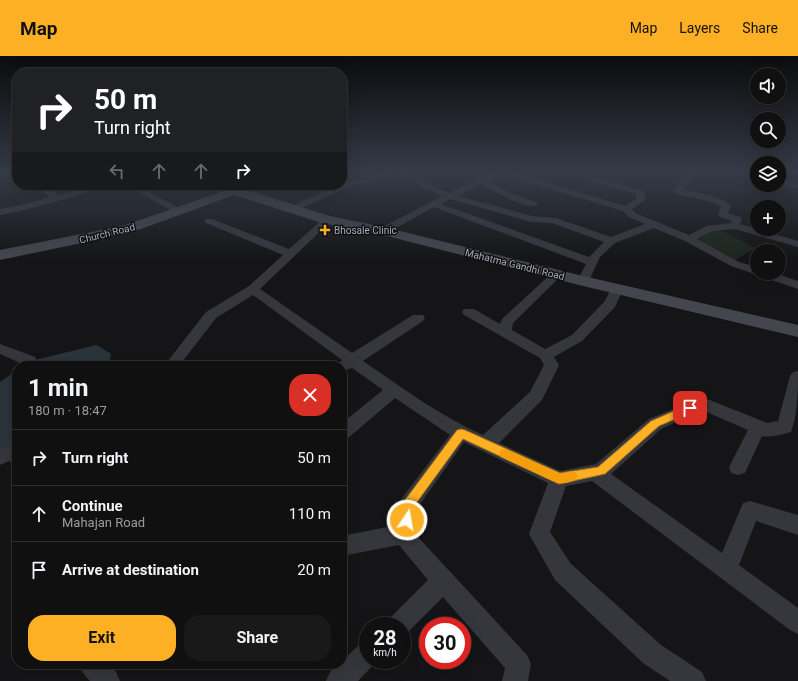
<!DOCTYPE html>
<html lang="en">
<head>
<meta charset="utf-8">
<style>
  body { margin:0; font-family:Roboto,sans-serif; background:#19191a; color:#f1f3f6; height:100vh; display:flex; flex-direction:column; font-size:15px; white-space:nowrap }
  * { box-sizing:border-box; margin:0 }
  p { font-size:13px; color:#9c9d9f }
  .icon { flex:none; width:22px; height:22px; fill:none; stroke:currentColor; stroke-width:2; stroke-linecap:round; stroke-linejoin:round }
  .map { position:relative; flex:1; overflow:hidden }
  .sheet { position:absolute; left:12px; top:305px; width:335px; height:308px; display:flex; flex-direction:column; background:#101011; border-radius:16px; box-shadow:0 4px 16px #0002,0 0 0 1px #303031 }
  .sheet>* { flex:none }
  .guide { position:absolute; left:12px; top:12px; width:335px; height:122px; border-radius:16px; box-shadow:0 4px 16px #0002,0 0 0 1px #303031; background:#202124; color:#fff; overflow:hidden }
  .buttons { position:absolute; left:750px; top:12px; display:grid; gap:8px }
  .buttons a { display:grid; place-items:center; width:36px; height:36px; border-radius:50%; background:#101011; box-shadow:0 4px 16px #0002,0 0 0 1px #303031; font-size:20px }
  .speed { position:absolute; left:359px; top:561px; display:flex; gap:8px; font-size:20px; font-weight:700; text-align:center }
  .speed>* { display:grid; place-content:center; width:52px; height:52px; border-radius:50%; background:#101011; box-shadow:0 4px 16px #0002,0 0 0 1px #303031; line-height:1 }
  .speed small { font-size:10px; font-weight:400 }
  .speed .limit { border:6px solid #d22; background:#fff; color:#111 }
  .pin { position:absolute; display:grid; place-items:center; width:34px; height:34px; color:#fff; margin:-17px; border-radius:8px; box-shadow:0 2px 6px #0006 }
  .me { position:absolute; width:44px; margin:-22px; rotate:12deg; stroke-linejoin:round; filter:drop-shadow(0 0 3px #0008) }
  .turn { display:flex; align-items:center; gap:14px; height:84px; padding:0 16px; font-size:18px }
  .turn .icon { width:52px; height:52px; stroke-width:2.5 }
  .turn b { display:block; font-size:28px; line-height:34px }
  .lanes { display:flex; align-items:center; height:38px; padding:0 16px; background:#0003; justify-content:center; gap:20px; direction:ltr }
  .lanes .off { opacity:.35 }
  .round { display:grid; place-items:center; flex:none; width:42px; height:42px; border-radius:16px; background:#19191a }
  .headline { display:flex; align-items:center; justify-content:space-between; height:68px; padding:0 16px }
  h1 { font-size:24px; font-weight:700; line-height:30px }
  .primary-button { display:flex; gap:8px; margin-top:auto; padding:8px 16px }
  .primary-button a { flex:1; height:46px; border-radius:16px; background:#feb025; color:#111; font-size:16px; font-weight:700; line-height:46px; text-align:center }
  .primary-button a+a { background:#19191a; color:#f1f3f6 }
  ul { padding:0; list-style:none }
  li { display:flex; align-items:center; gap:12px; height:56px; padding:0 16px; border-top:1px solid #303031 }
  li div { flex:1 }
  li b { display:block; font-size:15px }
  li em { font-style:normal }
  header { display:flex; align-items:center; gap:24px; box-sizing:border-box; height:56px; padding:0 20px; background:#feb025; color:#111 }
  header strong { font-size:19px }
  nav { display:flex; gap:22px; margin-inline-start:auto; font-size:14px }
  .map>svg:first-child { display:block }
</style>
</head>
<body>
<header>
<strong>Map</strong>
<nav><a>Map</a><a>Layers</a><a>Share</a></nav>
</header>
<div class="map">
<svg width="798" height="625" viewBox="0 0 798 625">
  <rect width="100%" height="100%" fill="#151517"/>
  <polygon fill="#1c251d" points="717,173 756,192 735,204 697,184"/>
  <g fill="#2a343b">
    <polygon points="97,289 111,298 109,310 23,310 30,305"/>
    <polygon points="17,314 17,384 0,398 0,326"/>
  </g>
  <g fill="none" stroke-linecap="round" stroke-linejoin="round">
    <g fill="#35373c" fill-rule="evenodd">
      <path d="M384,117H406L449,137L492,117H502L488,125L511,137L536,146L538,148L536,150C525,153 493,134 481,128L458,140L532,160L556,162L611,181L645,168L629,161L623,155L504,119L503,117H515L625,150L636,143V138L590,125L589,117H597V122L644,135L645,137V144L632,153L635,157L689,179L707,170L731,167L732,165L720,161L718,159L721,151L711,146L674,137L673,135L674,133L689,117H697L683,134C697,137 720,139 731,150L728,157L740,161L742,163L740,168L798,185V191L735,173L713,175L697,183L739,206L757,211V217H774L798,225V233L731,210L685,185L654,172L615,187L600,201L589,225L587,228H579L577,225L586,208L434,151L387,177H379L378,175L379,173L442,140L398,119L370,125L346,132L295,155H289L287,153L302,145L339,129ZM450,143L532,166L552,167L604,186L589,201L441,148Z"/>
      <polygon points="741,117 757,118 757,122 742,119"/>
      <polygon points="779,122 798,127 798,133 779,128"/>
      <path d="M33,129H43L59,139L93,129H106L105,131C70,141 36,153 0,159V153L17,150L50,141Z"/>
      <polygon points="126,129 137,129 184,155 182,157 176,157"/>
      <path d="M327,161L330,162L332,164L330,166L260,233L352,297L413,259H423L425,262L423,265L363,305C401,331 440,360 483,379L530,336L544,309L540,302L464,259L462,256L464,253H474L500,268L502,263L553,216H561L563,218L561,220L513,267L512,274L545,293L572,279L604,246L613,230H621L623,233L615,251L582,285L554,301L559,309L542,344L499,387L560,415L596,408L649,363L702,341L767,367L778,365L790,320L793,316L798,315C798,335 798,357 791,376C783,378 771,382 762,380L745,417L738,419L731,417L729,411L748,374L702,354L661,373L611,418L722,497L743,447L750,445L798,459V479L756,465L739,509L798,552V578L790,574L592,425L566,430L550,476L571,508L661,589L702,616L706,625H670L643,607L555,524L529,478L548,427L464,386L416,454L418,481L527,599L531,608L528,625H502L505,612L443,541L406,578L402,580V570H386L390,562L428,524L399,489L342,500V480L397,469L396,452L399,446L450,379L395,342L348,382L342,384V367L383,334L352,312L345,314L342,313V310L338,309L342,304L253,239L216,262L179,310H164L206,256L249,230L283,199L206,167L204,165L206,163H212L289,193L324,162Z"/>
      <polygon points="0,288 35,301 37,305 35,309 30,310 25,309 0,298"/>
      <polygon points="12,389 17,390 17,409 9,405 0,409 0,393"/>
      <polygon points="368,585 368,604 378,604 358,625 326,625 330,616 338,608 342,608 342,605 359,589"/>
      <polygon points="79,608 109,608 116,616 120,625 90,625 83,617"/>
    </g>
    <g fill="#43464c" fill-rule="evenodd">
      <polygon points="0,117 11,117 9,119 0,121"/>
      <polygon points="216,129 231,129 330,160 388,172 583,220 798,269 798,281 583,230 387,180 322,167 234,139 130,177 0,204 0,194 122,170 224,135"/>
    </g>
  </g>
  <linearGradient id="sky" x2="0" y2="1"><stop stop-color="#0c0c0d"/><stop offset="0.57" stop-color="#353b47"/><stop offset="1" stop-color="#353b47" stop-opacity="0"/></linearGradient>
  <rect width="798" height="204" fill="url(#sky)"/>
  <path fill="#feb025" stroke="#a57218" d="M690,348L694,349L695,352L694,355L659,370L605,418L559,428L463,383L412,453L413,464L411,468L407,470L402,468C400,462 399,454 402,448L457,374L461,373L465,374L560,417L598,411L651,365Z"/>
  <path fill="#f59e0b" d="M505,393L560,418L572,415L576,417L578,420L576,424C570,426 562,429 555,426L501,401L499,398L501,394Z"/>
  <path fill="#feb025" stroke="#101012" stroke-width="1.5" d="M323 168h4v4h4v4h-4v4h-4v-4h-4v-4h4z"/>
  <g text-anchor="middle" stroke-width="3" stroke-linejoin="round" paint-order="stroke">
    <g font-size="10" fill="#a5acb8" stroke="#101012" text-anchor="start">
      <text x="334" y="178">Bhosale Clinic</text>
    </g>
    <g font-size="10" fill="#a5acb8" stroke="#101012">
      <text transform="translate(107 177) rotate(-14)" y="4">Church Road</text>
      <text transform="translate(515 208) rotate(14)" y="4">Mahatma Gandhi Road</text>
    </g>
  </g>
</svg>
<div class="buttons">
<a><svg class="icon" aria-label="sound" viewBox="0 0 24 24"><path d="M4 9h4l5-4v14l-5-4H4zM17 9q2 3 0 6"/></svg></a>
<a><svg class="icon" aria-label="search" viewBox="0 0 24 24"><circle cx="10" cy="10" r="6"/><path d="M15 15l6 6"/></svg></a>
<a><svg class="icon" aria-label="layers" viewBox="0 0 24 24"><path d="M12 4l9 5-9 5-9-5zM3 14l9 5 9-5"/></svg></a>
<a>+</a>
<a>−</a>
</div>
<div class="speed"><div>28<small>km/h</small></div><div class="limit">30</div></div>
<div class="pin" style="left:690px;top:352px;background:#d93025"><svg class="icon" aria-label="arrive" viewBox="0 0 24 24"><path d="M6 21V4h12l-3 4 3 4H6"/></svg></div>
<svg class="me" style="left:407px;top:464px" viewBox="-20 -20 40 40"><circle r="17" fill="#feb025" stroke="#fff" stroke-width="3"/><path d="M0-11L8 9 0 5-8 9z" fill="#fff"/></svg>
<div class="guide">
<div class="turn"><svg class="icon" aria-label="right" viewBox="0 0 24 24"><path d="M7 20v-9h11M14 6l5 5-5 5"/></svg><div><b>50 m</b>Turn right</div></div>
<div class="lanes"><svg class="icon off" aria-label="left" viewBox="0 0 24 24"><path d="M17 20v-9H6M10 6l-5 5 5 5"/></svg><svg class="icon off" aria-label="ahead" viewBox="0 0 24 24"><path d="M12 20V5M6 11l6-6 6 6"/></svg><svg class="icon off" aria-label="ahead" viewBox="0 0 24 24"><path d="M12 20V5M6 11l6-6 6 6"/></svg><svg class="icon" aria-label="right" viewBox="0 0 24 24"><path d="M7 20v-9h11M14 6l5 5-5 5"/></svg></div>
</div>
<section class="sheet">
<div class="headline"><div><h1>1 min</h1><p>180 m · 18:47</p></div><a class="round" style="background:#d93025;color:#fff"><svg class="icon" aria-label="close" viewBox="0 0 24 24"><path d="M6 6l12 12M18 6L6 18"/></svg></a></div>
<ul>
<li><svg class="icon" aria-label="right" viewBox="0 0 24 24"><path d="M7 20v-9h11M14 6l5 5-5 5"/></svg><div><b>Turn right</b></div><em>50 m</em></li>
<li><svg class="icon" aria-label="ahead" viewBox="0 0 24 24"><path d="M12 20V5M6 11l6-6 6 6"/></svg><div><b>Continue</b><p>Mahajan Road</p></div><em>110 m</em></li>
<li><svg class="icon" aria-label="arrive" viewBox="0 0 24 24"><path d="M6 21V4h12l-3 4 3 4H6"/></svg><div><b>Arrive at destination</b></div><em>20 m</em></li>
</ul>
<div class="primary-button"><a>Exit</a><a>Share</a></div>
</section>
</div>
</body>
</html>
